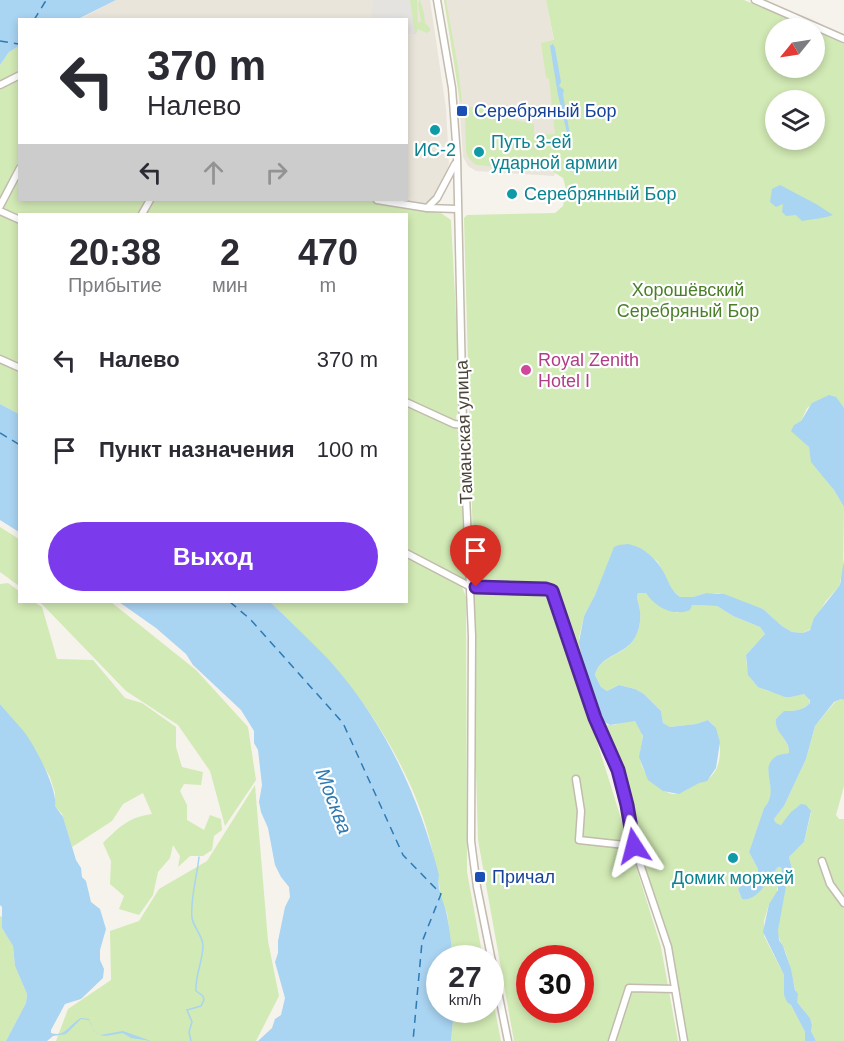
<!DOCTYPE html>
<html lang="ru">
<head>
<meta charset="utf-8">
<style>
  body { margin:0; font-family:Arial,sans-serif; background:#f2f2f3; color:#2b2b33; height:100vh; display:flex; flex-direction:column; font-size:22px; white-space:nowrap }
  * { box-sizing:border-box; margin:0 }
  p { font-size:20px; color:#7c7c81 }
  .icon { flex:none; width:33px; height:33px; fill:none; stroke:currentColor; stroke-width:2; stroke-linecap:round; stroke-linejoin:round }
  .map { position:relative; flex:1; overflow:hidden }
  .drawer { position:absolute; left:18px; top:213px; width:390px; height:390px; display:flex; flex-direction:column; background:#fff; border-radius:0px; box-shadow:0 3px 9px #0003 }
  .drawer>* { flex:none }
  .hud { position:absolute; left:18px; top:18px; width:390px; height:183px; border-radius:0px; box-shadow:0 3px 9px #0003; background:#fff; color:#2b2b33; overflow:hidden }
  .needle { width:39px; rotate:240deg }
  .buttons { position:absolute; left:765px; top:18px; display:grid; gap:12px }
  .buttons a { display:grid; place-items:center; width:60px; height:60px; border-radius:50%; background:#fff; box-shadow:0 3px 9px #0003; font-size:30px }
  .speed { position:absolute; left:426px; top:945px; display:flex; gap:12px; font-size:30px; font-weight:700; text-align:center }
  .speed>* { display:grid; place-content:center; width:78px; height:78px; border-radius:50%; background:#fff; box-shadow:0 3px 9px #0003; line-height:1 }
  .speed small { font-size:15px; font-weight:400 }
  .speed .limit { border:9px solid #d22; background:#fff; color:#111 }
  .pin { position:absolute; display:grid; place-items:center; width:51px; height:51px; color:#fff; margin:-62px -26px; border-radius:50% 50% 50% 0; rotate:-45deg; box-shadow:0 0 6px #0007 }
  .pin .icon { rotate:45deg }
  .me { position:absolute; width:66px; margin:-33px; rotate:351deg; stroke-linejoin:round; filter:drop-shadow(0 0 4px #0008) }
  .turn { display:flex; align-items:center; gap:21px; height:126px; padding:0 30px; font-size:27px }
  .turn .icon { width:78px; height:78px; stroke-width:2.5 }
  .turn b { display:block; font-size:42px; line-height:51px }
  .lanes { display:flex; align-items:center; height:57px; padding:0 30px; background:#0003; justify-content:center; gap:30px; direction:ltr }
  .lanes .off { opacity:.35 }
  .eta { display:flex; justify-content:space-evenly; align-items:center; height:102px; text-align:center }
  .eta b { font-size:36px; font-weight:700; line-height:42px }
  .primary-button { display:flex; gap:12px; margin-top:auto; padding:12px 30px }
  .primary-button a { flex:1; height:69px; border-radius:36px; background:#7c3aed; color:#fff; font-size:24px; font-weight:700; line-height:69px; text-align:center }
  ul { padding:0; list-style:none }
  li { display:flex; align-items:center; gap:18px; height:90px; padding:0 30px }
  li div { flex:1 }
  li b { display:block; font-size:22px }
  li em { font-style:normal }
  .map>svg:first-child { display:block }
</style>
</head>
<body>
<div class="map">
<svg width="844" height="1041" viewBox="0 0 844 1041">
  <rect width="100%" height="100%" fill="#f6f3ec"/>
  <g fill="#eae5da">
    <polygon points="116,0 430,0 446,108 449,164 443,180 430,201 424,206 394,200 406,200 406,20 78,20"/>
    <polygon points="444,0 546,0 554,41 560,163 554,176 476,171 468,166 463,157 457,73"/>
  </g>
  <g fill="#d2eab5" fill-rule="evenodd">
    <polygon points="409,0 417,0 418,23 421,21 418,4 420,0 424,13 425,23 430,28 430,31 427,33 418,29 416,34 413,34"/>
    <polygon points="444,0 446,0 458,67 462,102 460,102"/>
    <path d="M546,0H744L812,28H776V68H814L815,30L844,42V408L827,396L807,408L801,421L794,425L801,438L809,447L812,462L834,490L844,507L843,576L840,580V585L826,601L813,622L812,628L803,633L792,632L782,626L763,609L718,593H706L693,597H680L672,590L658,562L646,552L632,545L614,548L595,595L584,616L579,638L587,684L598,714L607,725C618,726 627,719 635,721C637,725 641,729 642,733C644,739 640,748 640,755C639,770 655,788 669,793C681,797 688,787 698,783C703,781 709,780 713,774C724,762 722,729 708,720L696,724L670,727L663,723L661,711L644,694L635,689L619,685L607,691L601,687L595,675C599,656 622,656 632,642C640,631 642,618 639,606C638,600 636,598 638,593H646L652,599L677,613L692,605L717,606L733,616L760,627L765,634L746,655C746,677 754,688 775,693C780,694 784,697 789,697C795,697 798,694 804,694L809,698L810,703C803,710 796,711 786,711L776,719C775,734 790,738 789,753C748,766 785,784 764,808L749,852L758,869L757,877L744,882L738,889L742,899C759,901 769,877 778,867H781L782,873L777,882V893L769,904L764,921V936L784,975V995L791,1005L805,1032V1041H687L671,947L636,844L632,813L624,777L593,708L550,582L477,583L474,581L464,218L467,215L555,213L563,206L566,189L563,178L547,168L536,171L477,165C470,161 467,158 466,150L465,112V107H516L515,120L534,124V135L555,134L549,79L546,77L541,43L554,40ZM776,100H814V140H776Z"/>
    <path d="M19,46L20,200H394L422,206V210L441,213L451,220L459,374L460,409L456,416L458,432L461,442L467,575L461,584L466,597L467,872L483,958H453L447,913L443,904C438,882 435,859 429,837C413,776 371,706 328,660C310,640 290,621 270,602H406V214H20L19,414L0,404V65L9,52Z"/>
    <polygon points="0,527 19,539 19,586 0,572"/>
    <path d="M8,583L19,591L20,602H34L42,607L57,659L93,660L125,698L142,703L176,727V747L182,767L203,772L201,785L184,784L180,791L187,805V820L204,830L210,815L221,819L222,830L214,836L212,850L203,856H190L178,867L180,856L173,845L170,858L158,872L153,895L139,915L119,909L124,896L110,884L111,861L103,843C119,827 129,817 152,814L143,793L123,804L112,821L72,847L62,814L55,806V793L50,777L24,733L0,704V584Z"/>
    <path d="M477,591L549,592L551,594L661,947L678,1041H514L478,840L471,595ZM530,958H580V1010H530Z"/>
    <polygon points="40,602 111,602 196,670 248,727 256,780 225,826 210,771 178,725 126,691"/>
    <path d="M841,699L844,700V786L836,815L839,819H844V1041H816L811,1031L812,1025L810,1018L797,1002C798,997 788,960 786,953C784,947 780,942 778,936C775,917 784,895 788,876L787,870L791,865L789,857L804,842L811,813L797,807L781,825L776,823L774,819L784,806L806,759L815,726L835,702Z"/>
    <polygon points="255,785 268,941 279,996 256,1041 56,1041 68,1009 111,980 110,931 139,921 159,889 207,861"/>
    <polygon points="0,916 2,917 2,928 13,946 15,966 27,994 26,1003 6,1041 0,1041"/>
    <polygon points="491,990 501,1041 451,1041 454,1010 490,1010"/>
  </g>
  <polygon fill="#e5e3e0" points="373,0 410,0 415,33 407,34 406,20 371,19"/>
  <g fill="#a9d4f2">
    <polygon points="0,0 116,0 78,19 20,20 19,46 9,52 0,65"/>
    <polygon points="553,44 555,48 561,82 559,86 564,90 563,95 572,146 570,145 558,95 550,46"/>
    <path d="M780,185L816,204L833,215C825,218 812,219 802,221L796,215L786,216L782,212L783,204L776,207L770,202L772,189Z"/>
    <polygon points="829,395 836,397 844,408 844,507 834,490 811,462 809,447 791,431 794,425 801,421 812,403"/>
    <polygon points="0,404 19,414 19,532 0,520"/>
    <path d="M628,544C644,547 657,559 664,573C669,582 671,591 680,597H693L706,593L724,594L763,609L782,626L792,632L803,633L810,630L814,618L840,585L844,560V700L841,699L834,702L815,726L806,759L784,806L774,819L776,823L781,825L791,812L801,804L806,805L811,811L804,842L789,857L792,869L788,876L778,930L779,940L783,946L791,969L795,990L798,994L797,1002L810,1018L812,1025L811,1031L816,1041H805V1032L791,1005L787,1002L784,995V975L763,932L769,904L778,890L777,882L782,873L781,867H778C769,877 759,902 742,899L738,889L744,882L757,877L758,869L749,852L764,808C781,789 758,770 775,757C779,754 785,754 789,753C790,738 774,734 776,719L784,711C794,711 802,711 810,703V700L804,694L791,697H785L758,687L748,675L746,655L765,634L760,627L733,616L717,606L692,605L690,610C673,617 655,607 646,593H638C636,598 638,600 639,606C642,617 640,632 632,642C622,655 599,656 595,675L601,687L607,691L619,685L635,689L644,694L661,711L663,723L670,727L696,724L708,720L716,728L720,742L716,768L707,781L699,783L679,794L663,791L648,780L639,757L643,736L635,721L610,725L604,722L596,709L587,684L579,642L584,616L595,595L614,547L619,545Z"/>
    <path d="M119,602H270C290,621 310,640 329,660C384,721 419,796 439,875C436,889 445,903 447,916C450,930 451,944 453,958H440V1010H454L451,1041H258L272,1028L275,1019L281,1015L285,998L275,962L278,953V941L285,907L290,897L289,887L281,877L275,865L268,828L261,812L259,802L262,785L258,750L254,743V731L241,710L193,665L186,654L156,628Z"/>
    <path d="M0,704C8,714 17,723 25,733C36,748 58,790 55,806L63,817L76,860L81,868L82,877L86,881L91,902L100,909L106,929L100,950V960L104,969L103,978L81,999L65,1004L51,1030V1033C66,1038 69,1024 81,1018L89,1019L94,1031L100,1035L123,1031L151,1041L131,1038L123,1033C103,1036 97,1041 89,1020L81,1019L66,1034L53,1036L47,1041H6L26,1003L27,994L15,966L13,946L2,928V907L0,905Z"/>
  </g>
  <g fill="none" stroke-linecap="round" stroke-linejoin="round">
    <path stroke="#a9d4f2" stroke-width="1.5" d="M191,1041L189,1032L192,1022L187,1010L201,1006L204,1000L203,996L196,991C195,975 203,961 203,945C202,935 194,928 192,918C190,899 197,877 199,857"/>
    <g stroke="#2e7ab2" stroke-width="1.5" stroke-dasharray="8 6" stroke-linecap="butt">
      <polyline points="34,20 45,2 49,0"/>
      <polyline points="0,41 19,44"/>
      <polyline points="0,433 20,445"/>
      <polyline points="230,602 250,619 343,723 403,855 441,894 422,942 413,1041"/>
    </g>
    <defs>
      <g id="minor">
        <polyline points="437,0 452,88 457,156 463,425 472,636 471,841 477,887 508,1041"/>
        <polyline points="755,0 844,39"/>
        <polyline points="0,85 20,75"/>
        <polyline points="377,200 427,208 457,209"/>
        <polyline points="0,206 20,168"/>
        <polyline points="427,208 437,198 455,164"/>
        <polyline points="0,211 20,220"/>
        <polyline points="142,214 150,200"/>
        <polyline points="0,359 20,368"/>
        <polyline points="406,402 454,424 463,425"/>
        <polyline points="406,553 471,587 552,591 595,718 621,780 634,846 668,947 684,1041"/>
        <polyline points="576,779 581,811 579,840 634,846"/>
        <polyline points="822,861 830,884 844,903"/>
        <polyline points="612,1041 629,988 675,989"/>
      </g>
    </defs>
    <use href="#minor" stroke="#c2bbae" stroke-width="9"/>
    <use href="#minor" stroke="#fff" stroke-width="6"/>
  </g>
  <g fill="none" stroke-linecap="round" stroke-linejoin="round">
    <defs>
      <polyline id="route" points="476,587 546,589 552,591 595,718 618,770 627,805 634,846"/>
    </defs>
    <use href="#route" stroke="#51269a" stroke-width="15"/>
    <use href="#route" stroke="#7c3aed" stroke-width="10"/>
  </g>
  <g fill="#1a4fb4" stroke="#fff" stroke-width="2">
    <rect x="456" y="105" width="12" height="12" rx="3"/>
    <rect x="474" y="871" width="12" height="12" rx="3"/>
  </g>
  <g fill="#0f9aa8" stroke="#fff" stroke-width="2">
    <circle cx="435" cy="130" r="6"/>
    <circle cx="479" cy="152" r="6"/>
    <circle cx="512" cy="194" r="6"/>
    <circle cx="733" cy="858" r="6"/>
  </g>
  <circle fill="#d1479c" stroke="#fff" stroke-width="2" cx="526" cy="370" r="6"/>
  <g text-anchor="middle" stroke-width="4.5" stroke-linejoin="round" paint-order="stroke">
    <g font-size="18" fill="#164399" stroke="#fff" text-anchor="start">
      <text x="474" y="117">Серебряный Бор</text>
      <text x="492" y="883">Причал</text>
    </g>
    <g font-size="18" fill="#0d838f" stroke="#fff" text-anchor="start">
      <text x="491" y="148">Путь 3-ей<tspan x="491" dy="21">ударной армии</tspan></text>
      <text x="435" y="156" text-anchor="middle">ИС-2</text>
      <text x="524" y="200">Серебрянный Бор</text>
      <text x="733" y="884" text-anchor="middle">Домик моржей</text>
    </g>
    <g font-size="18" fill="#4a7f2a" stroke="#fff">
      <text x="688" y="296">Хорошёвский<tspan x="688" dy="21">Серебряный Бор</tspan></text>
    </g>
    <g font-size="18" fill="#b23c85" stroke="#fff" text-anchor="start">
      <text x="538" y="366">Royal Zenith<tspan x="538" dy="21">Hotel I</tspan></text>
    </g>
    <g font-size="18" fill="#4b4439" stroke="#fff">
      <text transform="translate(464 432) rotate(-92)" y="6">Таманская улица</text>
    </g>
    <g font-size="20" font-style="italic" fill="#2e7ab2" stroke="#fff">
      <text transform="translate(334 801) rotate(69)" y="7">Москва</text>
    </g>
  </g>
</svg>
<div class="buttons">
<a><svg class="needle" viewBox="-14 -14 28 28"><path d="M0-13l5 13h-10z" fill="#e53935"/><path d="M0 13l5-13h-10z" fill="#7c7c81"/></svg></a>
<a><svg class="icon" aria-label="layers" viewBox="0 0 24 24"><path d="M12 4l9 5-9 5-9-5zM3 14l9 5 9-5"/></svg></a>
</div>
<div class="speed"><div>27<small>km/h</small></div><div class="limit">30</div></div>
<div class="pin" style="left:476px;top:587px;background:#d93025"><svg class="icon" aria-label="arrive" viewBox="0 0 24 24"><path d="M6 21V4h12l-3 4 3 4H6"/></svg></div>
<svg class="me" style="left:634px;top:846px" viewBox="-20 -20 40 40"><path d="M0-17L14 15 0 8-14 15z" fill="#7c3aed" stroke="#fff" stroke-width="4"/></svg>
<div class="hud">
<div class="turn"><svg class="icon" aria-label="left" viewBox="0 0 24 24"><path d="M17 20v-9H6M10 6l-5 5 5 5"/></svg><div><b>370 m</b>Налево</div></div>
<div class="lanes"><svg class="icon" aria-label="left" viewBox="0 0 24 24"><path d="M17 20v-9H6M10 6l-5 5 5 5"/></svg><svg class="icon off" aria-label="ahead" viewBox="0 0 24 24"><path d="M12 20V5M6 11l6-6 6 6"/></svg><svg class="icon off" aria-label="right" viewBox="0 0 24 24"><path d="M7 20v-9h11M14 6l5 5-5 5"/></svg></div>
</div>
<section class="drawer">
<div class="eta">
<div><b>20:38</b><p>Прибытие</p></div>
<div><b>2</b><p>мин</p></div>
<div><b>470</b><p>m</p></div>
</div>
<ul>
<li><svg class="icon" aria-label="left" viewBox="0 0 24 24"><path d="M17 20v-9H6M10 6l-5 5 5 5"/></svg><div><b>Налево</b></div><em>370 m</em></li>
<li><svg class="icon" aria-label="arrive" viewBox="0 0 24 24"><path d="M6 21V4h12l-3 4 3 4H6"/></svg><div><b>Пункт назначения</b></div><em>100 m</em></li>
</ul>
<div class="primary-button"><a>Выход</a></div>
</section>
</div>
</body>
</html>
